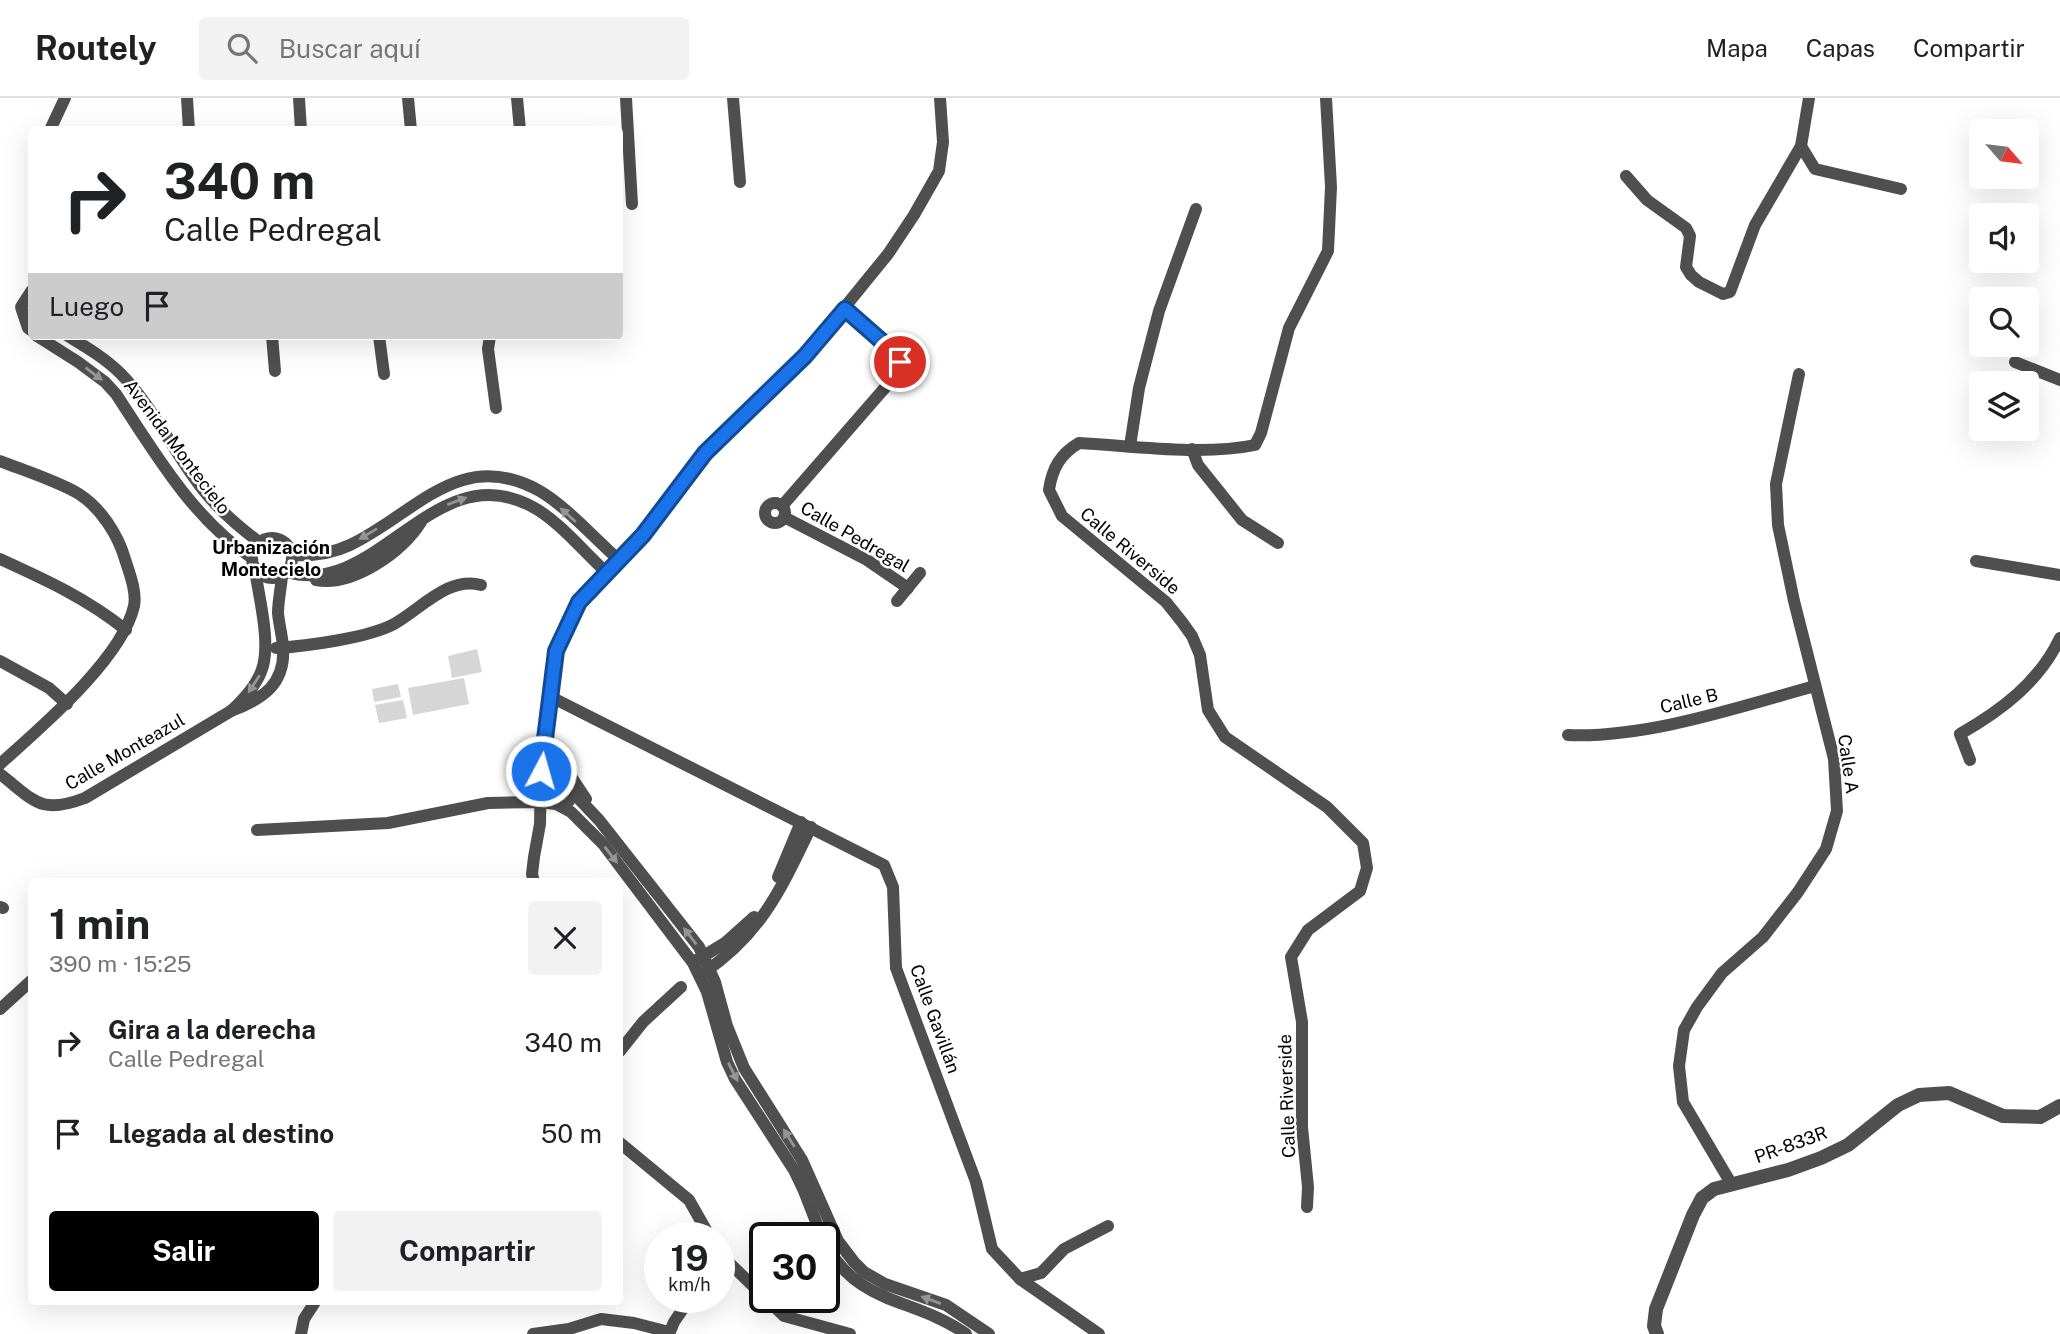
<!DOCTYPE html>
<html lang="es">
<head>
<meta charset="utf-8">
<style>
  body { margin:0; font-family:"Public Sans",sans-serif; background:#f2f2f2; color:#202124; height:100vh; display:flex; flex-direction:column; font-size:26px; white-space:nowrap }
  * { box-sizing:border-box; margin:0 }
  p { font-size:23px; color:#757577 }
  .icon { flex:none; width:38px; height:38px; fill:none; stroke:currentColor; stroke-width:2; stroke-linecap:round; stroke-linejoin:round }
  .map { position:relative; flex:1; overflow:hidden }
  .panel { position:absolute; left:28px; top:780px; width:595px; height:427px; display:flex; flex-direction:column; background:#fff; border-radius:7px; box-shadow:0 7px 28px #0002 }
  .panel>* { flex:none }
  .guide { position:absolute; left:28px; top:28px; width:595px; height:214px; border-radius:7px; box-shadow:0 7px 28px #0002; background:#fff; color:#202124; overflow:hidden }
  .needle { width:46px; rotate:118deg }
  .fabs { position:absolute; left:1969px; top:21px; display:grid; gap:14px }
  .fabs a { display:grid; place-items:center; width:70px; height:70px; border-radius:7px; background:#fff; box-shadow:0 7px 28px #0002; font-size:35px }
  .speed { position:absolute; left:644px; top:1124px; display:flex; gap:14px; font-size:35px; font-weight:700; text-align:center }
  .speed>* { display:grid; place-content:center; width:91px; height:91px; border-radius:50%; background:#fff; box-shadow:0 7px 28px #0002; line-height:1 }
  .speed small { font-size:18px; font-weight:400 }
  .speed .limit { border:4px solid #111; border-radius:10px; background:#fff; color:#111 }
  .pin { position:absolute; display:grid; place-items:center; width:60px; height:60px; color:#fff; margin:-30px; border:4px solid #fff; border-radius:50%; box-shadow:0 2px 7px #0007 }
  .me { position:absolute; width:77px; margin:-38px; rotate:6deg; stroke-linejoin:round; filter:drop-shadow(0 0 5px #0008) }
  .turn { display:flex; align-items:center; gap:24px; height:147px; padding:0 21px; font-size:32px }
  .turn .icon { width:91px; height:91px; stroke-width:2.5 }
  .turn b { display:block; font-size:49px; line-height:60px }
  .then { display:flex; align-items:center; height:66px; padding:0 21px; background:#0003; gap:14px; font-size:26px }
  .round { display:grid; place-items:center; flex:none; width:74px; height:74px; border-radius:7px; background:#f2f2f2 }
  .overview { display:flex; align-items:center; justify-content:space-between; height:119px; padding:0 21px }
  h1 { font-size:42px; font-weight:700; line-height:52px }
  .action { display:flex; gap:14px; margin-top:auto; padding:14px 21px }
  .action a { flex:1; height:80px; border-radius:7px; background:#000; color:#fff; font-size:28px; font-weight:700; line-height:80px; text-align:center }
  .action a+a { background:#f2f2f2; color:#202124 }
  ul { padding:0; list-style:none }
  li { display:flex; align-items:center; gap:21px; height:91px; padding:0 21px }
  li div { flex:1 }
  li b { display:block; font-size:26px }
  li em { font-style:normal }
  header { display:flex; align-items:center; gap:42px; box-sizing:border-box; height:98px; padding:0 35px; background:#fff; border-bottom:2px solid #e0e0e0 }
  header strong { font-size:33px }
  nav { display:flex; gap:38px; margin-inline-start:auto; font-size:24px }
  .search { width:490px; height:63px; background:#f2f2f2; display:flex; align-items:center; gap:18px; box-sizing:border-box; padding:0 24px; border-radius:7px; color:#757577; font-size:26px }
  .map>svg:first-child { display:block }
</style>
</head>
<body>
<header>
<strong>Routely</strong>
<div class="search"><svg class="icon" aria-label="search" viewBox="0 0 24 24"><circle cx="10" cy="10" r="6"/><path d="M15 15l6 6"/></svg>Buscar aquí</div>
<nav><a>Mapa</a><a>Capas</a><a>Compartir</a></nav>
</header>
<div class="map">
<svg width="2060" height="1236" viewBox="0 0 2060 1236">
  <rect width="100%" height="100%" fill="#fff"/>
  <g fill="#d6d6d6">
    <polygon points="477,551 482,574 452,580 448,558"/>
    <polygon points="464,580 469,606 413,617 408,590"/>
    <polygon points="398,586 401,599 374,604 372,591"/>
    <polygon points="403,602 407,620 379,625 375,607"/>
  </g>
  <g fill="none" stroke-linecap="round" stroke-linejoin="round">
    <g stroke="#4f4f4f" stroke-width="12">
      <polyline points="187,0 189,32"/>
      <polyline points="299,0 301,32"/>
      <polyline points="408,0 411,32"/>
      <polyline points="517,0 520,32"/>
      <polyline points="626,0 632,106"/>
      <polyline points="733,0 740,84"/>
      <polyline points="50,32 65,0"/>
      <polyline points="1801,48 1815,71 1901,91"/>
      <polyline points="1626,78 1647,102 1686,130 1690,138 1686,169 1691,177 1699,184 1723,196 1730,194 1755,127 1801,48 1809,0"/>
      <polyline points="32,192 21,209 28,230 32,233"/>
      <path d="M37,238L78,264L105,284L116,296C154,354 193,421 252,460"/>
      <path d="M68,238C86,249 105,260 120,275C154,309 174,356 204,393C220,413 239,429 259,444"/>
      <polyline points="272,238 275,273"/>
      <polyline points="379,238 384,276"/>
      <polyline points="490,238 488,251 496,310"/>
      <polyline points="2015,264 2060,282"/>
      <polyline points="1130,348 1139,290 1159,213 1196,111"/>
      <polyline points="1192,351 1198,367 1242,422 1278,445"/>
      <path d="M0,363C23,372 60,384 79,396C101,410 118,437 125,461C129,474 137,494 134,508C122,561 40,630 0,666"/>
      <circle cx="775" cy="415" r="10"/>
      <path d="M782,408L896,277C899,272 901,267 898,261C892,248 857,222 845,211"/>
      <polyline points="784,419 867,462 908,490"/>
      <circle cx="272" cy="460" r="20"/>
      <path d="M292,457C312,458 331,456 350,447C414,417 459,349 538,392C565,407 595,441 619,462"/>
      <path d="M0,461C46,482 86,500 126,532"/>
      <polyline points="1976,463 2060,477"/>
      <path d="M255,472C259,500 272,548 261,574C255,589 243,602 231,613C263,601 286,586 283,548C282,537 279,526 278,515C278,503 281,490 282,478"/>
      <path d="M287,474C377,501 434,357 531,408C557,421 584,454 607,475"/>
      <path d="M316,482C353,489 402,454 421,424"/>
      <polyline points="897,503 920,475"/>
      <path d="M276,550C307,548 368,540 394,526C421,511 448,478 481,487"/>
      <polyline points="0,563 49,590 67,606"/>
      <polyline points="549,598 884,767 893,789 896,870 976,1084 992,1151 1020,1181 1099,1236"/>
      <path d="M1568,637C1648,640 1738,609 1815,588"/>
      <polyline points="544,638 586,701"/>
      <path d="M1970,662L1960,636C2002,612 2039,584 2060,540"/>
      <polyline points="541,673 563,684 599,722 699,849 715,884 727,928 744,970 802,1062 838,1143 854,1164 864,1174 885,1186 946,1207 989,1236"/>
      <path d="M0,676C35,703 40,717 85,700L231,613"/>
      <polyline points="540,685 558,691 569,703"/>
      <polyline points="257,732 388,725 488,705 540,704 556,706 571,714 603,746 693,865 707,894 727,964 735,981 794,1072 804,1093 822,1139"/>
      <polyline points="778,779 801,724"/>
      <polyline points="534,784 532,776 534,759 540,726 541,673 556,553 579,504 643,437 705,355 805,258 888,156 914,117 939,73 943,44 940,0"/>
      <polyline points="0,809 3,810"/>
      <polyline points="697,862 725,845 754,819"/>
      <path d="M703,875C761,837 782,789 811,729"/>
      <polyline points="0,911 32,882"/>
      <polyline points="620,953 643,924 681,889"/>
      <polyline points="620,1045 689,1102 710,1139"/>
      <polyline points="1732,1087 1683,1004 1679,968 1684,932 1697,909 1722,875 1763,839 1798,794 1826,751 1837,713 1834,661 1794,503 1778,427 1776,386 1799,276"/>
      <path d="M1307,1109L1308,1089L1302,1029V924L1291,859L1308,832L1360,793L1367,770L1363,745L1327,709L1225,639L1208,612L1200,557L1192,538L1182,524L1166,504L1062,418L1049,392C1052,371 1060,356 1079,345C1133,348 1202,358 1255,347L1261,335L1289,230L1328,153L1331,89L1326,0"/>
      <path d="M824,1143C858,1209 912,1198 966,1236"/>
      <polyline points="719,1155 784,1218 850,1236"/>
      <polyline points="1020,1181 1041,1175 1064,1151 1108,1128"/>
      <polyline points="301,1236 304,1221 315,1204"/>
      <polyline points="533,1236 569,1231 601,1221 634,1225 669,1234"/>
      <polyline points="669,1236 674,1224 691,1199"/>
    </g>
    <polyline stroke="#4f4f4f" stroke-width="14" points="1657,1236 1654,1228 1656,1211 1693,1117 1702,1100 1714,1091 1788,1072 1821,1060 1848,1047 1898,1007 1919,997 1949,995 2003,1018 2040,1019 2060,1008"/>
  </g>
  <defs><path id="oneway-solid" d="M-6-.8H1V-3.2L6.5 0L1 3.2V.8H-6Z" transform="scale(1.75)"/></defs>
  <g fill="#959595">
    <use href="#oneway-solid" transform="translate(94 276) rotate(37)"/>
    <use href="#oneway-solid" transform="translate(457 403) rotate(-21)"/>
    <use href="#oneway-solid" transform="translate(568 417) rotate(-138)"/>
    <use href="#oneway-solid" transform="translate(368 436) rotate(149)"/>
    <use href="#oneway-solid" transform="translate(254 586) rotate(123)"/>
    <use href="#oneway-solid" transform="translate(611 757) rotate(52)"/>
    <use href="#oneway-solid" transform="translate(690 838) rotate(-127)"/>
    <use href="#oneway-solid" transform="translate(733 974) rotate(63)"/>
    <use href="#oneway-solid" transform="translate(789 1040) rotate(-122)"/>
    <use href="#oneway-solid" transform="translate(931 1202) rotate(-160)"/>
  </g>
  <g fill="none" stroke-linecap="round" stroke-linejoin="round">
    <defs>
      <polyline id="route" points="541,673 556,553 579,504 643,437 705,355 805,258 845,211 894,254 900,264"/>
    </defs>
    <use href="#route" stroke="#114b97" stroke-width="18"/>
    <use href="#route" stroke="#1a73e8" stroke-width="12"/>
  </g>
  <g text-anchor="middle" stroke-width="5" stroke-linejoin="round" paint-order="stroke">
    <g font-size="18" fill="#000" stroke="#fff">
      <text transform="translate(177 349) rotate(53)" y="6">Avenida Montecielo</text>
      <text transform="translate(855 439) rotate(30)" y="6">Calle Pedregal</text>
      <text transform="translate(1130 453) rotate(40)" y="6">Calle Riverside</text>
      <text transform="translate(1689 603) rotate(-13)" y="6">Calle B</text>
      <text transform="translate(125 654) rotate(-30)" y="6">Calle Monteazul</text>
      <text transform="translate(1848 666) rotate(82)" y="6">Calle A</text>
      <text transform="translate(935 921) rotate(70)" y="6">Calle Gavillán</text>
      <text transform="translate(1287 998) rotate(-92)" y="6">Calle Riverside</text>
      <text transform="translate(1791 1047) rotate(-20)" y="6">PR-833R</text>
    </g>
    <g font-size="19" font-weight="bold" fill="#000" stroke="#fff">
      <text x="271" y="456">Urbanización<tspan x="271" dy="22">Montecielo</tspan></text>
    </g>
  </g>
</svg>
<div class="fabs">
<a><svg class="needle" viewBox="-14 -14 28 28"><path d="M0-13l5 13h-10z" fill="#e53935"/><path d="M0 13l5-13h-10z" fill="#757577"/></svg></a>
<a><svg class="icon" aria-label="sound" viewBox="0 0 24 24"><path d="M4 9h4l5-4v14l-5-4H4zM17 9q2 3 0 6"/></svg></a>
<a><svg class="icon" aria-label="search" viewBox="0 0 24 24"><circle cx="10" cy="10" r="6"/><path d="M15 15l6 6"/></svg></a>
<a><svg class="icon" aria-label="layers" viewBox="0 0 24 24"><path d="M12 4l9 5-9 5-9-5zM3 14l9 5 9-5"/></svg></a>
</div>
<div class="speed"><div>19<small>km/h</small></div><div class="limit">30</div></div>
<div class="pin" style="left:900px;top:264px;background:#d93025"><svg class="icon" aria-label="arrive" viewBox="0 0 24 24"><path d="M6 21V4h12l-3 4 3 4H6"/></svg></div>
<svg class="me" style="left:541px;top:673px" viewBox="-20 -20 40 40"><circle r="17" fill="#1a73e8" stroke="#fff" stroke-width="3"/><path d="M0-11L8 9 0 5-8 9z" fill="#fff"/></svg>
<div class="guide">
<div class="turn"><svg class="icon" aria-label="right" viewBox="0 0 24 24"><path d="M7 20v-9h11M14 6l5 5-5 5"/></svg><div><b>340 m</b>Calle Pedregal</div></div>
<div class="then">Luego<svg class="icon" aria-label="arrive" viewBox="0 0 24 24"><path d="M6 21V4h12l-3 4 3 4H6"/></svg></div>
</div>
<section class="panel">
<div class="overview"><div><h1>1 min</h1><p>390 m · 15:25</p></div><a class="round"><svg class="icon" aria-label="close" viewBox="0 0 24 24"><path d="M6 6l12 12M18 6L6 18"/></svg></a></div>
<ul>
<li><svg class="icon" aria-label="right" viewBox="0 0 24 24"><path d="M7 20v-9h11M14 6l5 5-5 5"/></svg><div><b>Gira a la derecha</b><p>Calle Pedregal</p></div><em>340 m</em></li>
<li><svg class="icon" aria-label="arrive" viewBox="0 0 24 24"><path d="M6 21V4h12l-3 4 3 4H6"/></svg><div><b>Llegada al destino</b></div><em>50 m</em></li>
</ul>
<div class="action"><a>Salir</a><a>Compartir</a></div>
</section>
</div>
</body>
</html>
